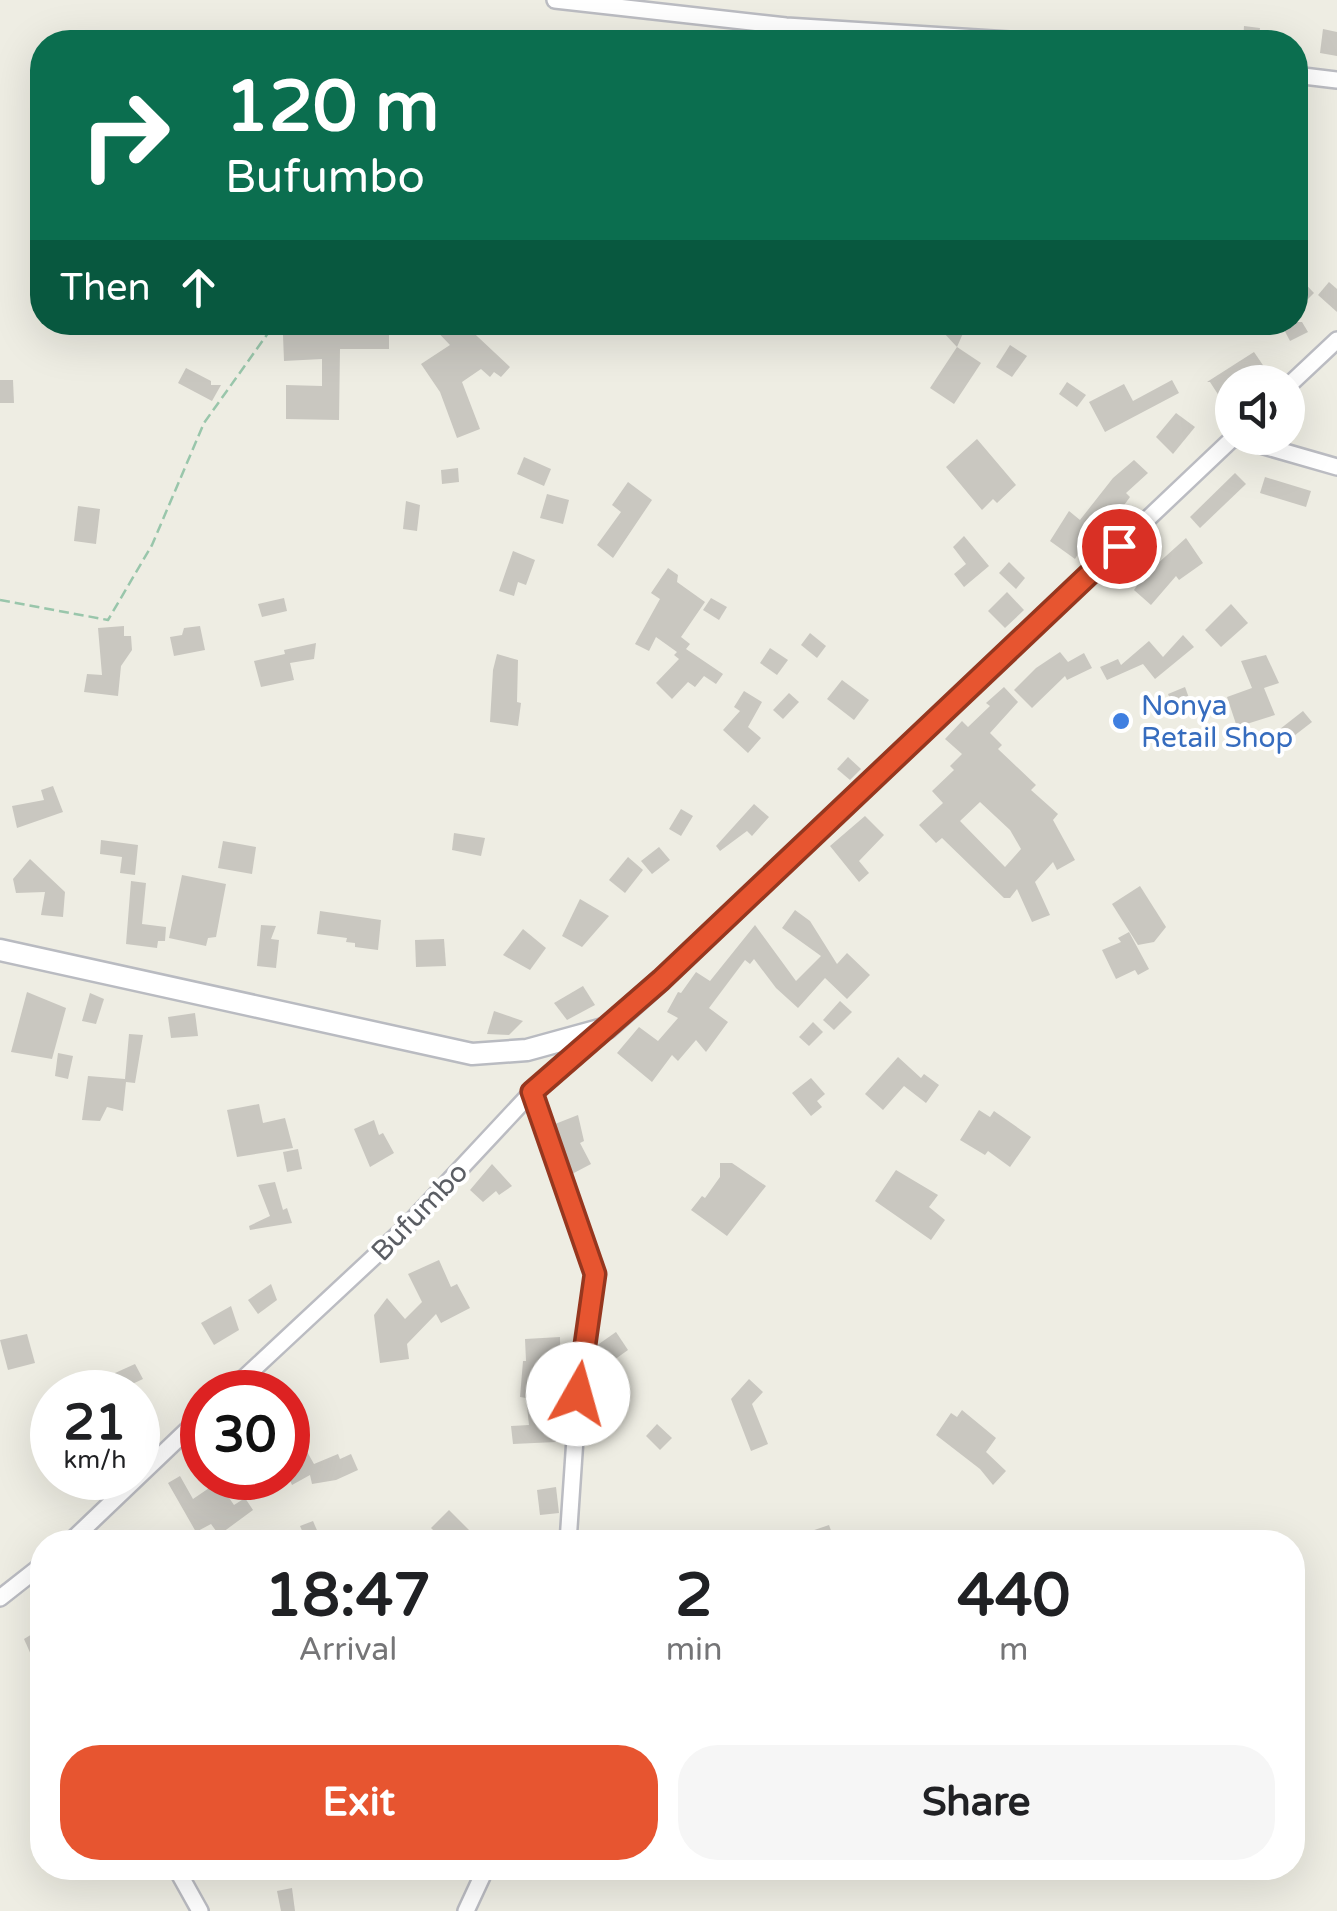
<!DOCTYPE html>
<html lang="en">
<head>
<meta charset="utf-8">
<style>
  body { margin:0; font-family:"Varela Round",sans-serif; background:#f6f6f6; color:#202124; height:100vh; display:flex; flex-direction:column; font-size:38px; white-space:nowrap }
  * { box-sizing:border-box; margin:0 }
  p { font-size:32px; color:#757577 }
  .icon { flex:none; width:55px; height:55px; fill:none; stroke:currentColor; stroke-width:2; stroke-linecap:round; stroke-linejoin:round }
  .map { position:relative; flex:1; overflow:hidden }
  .drawer { position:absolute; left:30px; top:1530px; width:1275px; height:350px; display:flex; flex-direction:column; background:#fff; border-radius:40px; box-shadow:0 10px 40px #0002 }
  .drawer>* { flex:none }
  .hud { position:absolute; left:30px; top:30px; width:1278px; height:305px; border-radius:40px; box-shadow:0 10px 40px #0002; background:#0b6e4f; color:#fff; overflow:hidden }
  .tools { position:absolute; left:1215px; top:365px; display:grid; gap:20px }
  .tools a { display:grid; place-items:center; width:90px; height:90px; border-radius:50%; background:#fff; box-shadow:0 10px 40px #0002; font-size:50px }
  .speed { position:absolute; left:30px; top:1370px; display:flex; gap:20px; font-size:50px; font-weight:700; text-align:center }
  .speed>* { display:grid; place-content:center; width:130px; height:130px; border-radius:50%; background:#fff; box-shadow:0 10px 40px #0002; line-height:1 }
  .speed small { font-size:25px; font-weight:400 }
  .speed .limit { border:15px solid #d22; background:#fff; color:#111 }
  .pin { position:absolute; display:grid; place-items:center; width:85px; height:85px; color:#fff; margin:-42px; border:5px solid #fff; border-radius:50%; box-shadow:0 2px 10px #0007 }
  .me { position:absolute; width:110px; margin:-55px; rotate:7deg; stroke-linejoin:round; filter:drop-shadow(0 0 8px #0008) }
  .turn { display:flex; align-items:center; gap:35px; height:210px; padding:0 30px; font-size:45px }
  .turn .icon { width:130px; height:130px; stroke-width:2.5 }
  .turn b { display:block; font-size:70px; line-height:85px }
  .then { display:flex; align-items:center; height:95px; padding:0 30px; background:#0003; gap:20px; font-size:38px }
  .eta { display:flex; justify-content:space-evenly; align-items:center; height:170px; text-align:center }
  .eta b { font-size:60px; font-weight:700; line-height:70px }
  .primary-button { display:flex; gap:20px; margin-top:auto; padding:20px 30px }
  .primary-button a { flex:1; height:115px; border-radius:40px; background:#e75530; color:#fff; font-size:40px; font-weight:700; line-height:115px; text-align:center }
  .primary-button a+a { background:#f6f6f6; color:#202124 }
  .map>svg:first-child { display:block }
</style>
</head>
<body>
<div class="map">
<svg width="1337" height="1911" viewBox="0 0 1337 1911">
  <rect width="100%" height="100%" fill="#eeede3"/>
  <g fill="#c9c7c0" fill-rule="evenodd">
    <polygon points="1244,26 1260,28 1258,42 1243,42"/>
    <polygon points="1323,29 1337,32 1337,56 1320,53"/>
    <polygon points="1295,273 1314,293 1295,312"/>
    <polygon points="1329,282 1337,289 1337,312 1318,295"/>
    <polygon points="350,322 368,322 369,330 389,331 389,349 340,349 339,420 286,419 286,385 322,386 322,359 284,361 283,335 352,333"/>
    <polygon points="428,322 462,322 510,367 501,377 494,372 490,377 481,369 462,382 480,429 457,438 440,392 421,364 450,345"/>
    <polygon points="950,322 968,322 957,347 943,332"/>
    <polygon points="1280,322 1302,322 1308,332 1290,341"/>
    <polygon points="1010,345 1027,356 1012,377 996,367"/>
    <polygon points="957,347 981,363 954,404 930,388"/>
    <polygon points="1254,352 1269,374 1257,382 1232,382 1232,416 1210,382 1207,382"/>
    <polygon points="186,368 211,381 211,385 221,385 212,401 178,383"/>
    <polygon points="0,380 13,380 14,403 0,403"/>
    <polygon points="1172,380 1179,393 1105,432 1089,402 1124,384 1133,401"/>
    <polygon points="1067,382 1086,395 1077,407 1059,394"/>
    <polygon points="1176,413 1195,427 1173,454 1156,437"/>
    <polygon points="977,439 1016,485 997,503 993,499 982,510 946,467"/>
    <polygon points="524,457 551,469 544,486 517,474"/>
    <polygon points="1134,460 1148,473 1126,493 1130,497 1108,527 1111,529 1102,543 1090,534 1075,559 1050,541 1069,511 1080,520 1113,478"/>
    <polygon points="458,468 459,482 442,484 441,470"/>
    <polygon points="1235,473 1246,484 1200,528 1190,517"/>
    <polygon points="1265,477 1311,491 1306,507 1260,493"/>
    <polygon points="628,482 652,500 613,558 597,545 621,512 612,505"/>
    <polygon points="547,494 569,500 563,524 540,518"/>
    <polygon points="406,501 420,505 417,531 403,529"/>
    <polygon points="78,506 100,509 96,544 74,541"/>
    <polygon points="964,536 989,566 964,587 954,574 966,564 953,547"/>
    <polygon points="1186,538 1203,563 1179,580 1176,576 1151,605 1134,590 1138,584 1133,580 1140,569 1146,574"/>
    <polygon points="513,551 535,560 526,585 518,582 514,596 499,591"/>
    <polygon points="1009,562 1025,578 1016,589 999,573"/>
    <polygon points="668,568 678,575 677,582 705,602 681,637 690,644 686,649 723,674 716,684 704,676 695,687 688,682 672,699 656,683 679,659 674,655 677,652 656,637 649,651 635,644 660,599 651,593"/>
    <polygon points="1007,592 1024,610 1005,628 988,611"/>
    <polygon points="284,598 287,611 262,617 258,604"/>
    <polygon points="711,598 727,607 719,620 703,610"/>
    <polygon points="1231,604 1248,623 1221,647 1205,630"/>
    <polygon points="124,626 124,636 131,636 132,650 121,666 118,696 84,692 87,674 102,675 98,628"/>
    <polygon points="200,626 205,650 174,656 170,637 182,635 184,628"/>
    <polygon points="810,633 826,646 817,658 801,645"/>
    <polygon points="1183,635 1194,647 1155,679 1143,664 1107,680 1100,667 1118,659 1121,665 1149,641 1163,657"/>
    <polygon points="316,643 314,659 290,663 294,680 261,687 254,661 285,654 284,650"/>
    <polygon points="770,648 788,660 777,675 760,663"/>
    <polygon points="1060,652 1068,662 1084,653 1092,668 1067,680 1065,676 1032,708 1014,690 1036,668"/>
    <polygon points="497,654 518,660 517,702 521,703 518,726 490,722 493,670"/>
    <polygon points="1266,655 1279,683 1264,688 1275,715 1237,727 1227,697 1252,688 1241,661"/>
    <polygon points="842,680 869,700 854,720 827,699"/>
    <path d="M1004,687L1018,702L990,733L1002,745L998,749L1036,785L1031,790L1058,814L1053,820L1075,860L1057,870L1053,862L1035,882L1050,915L1032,922L1017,889L1010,898H1004L942,838L936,843L919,825L943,803L932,791L954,770L950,766L962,754L945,739L962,721L968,727L990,706L986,703ZM980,802L1010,830L1021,849L1005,867L960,821Z"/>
    <polygon points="1185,687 1192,706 1176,713 1168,694"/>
    <polygon points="744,691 762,702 748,727 761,738 748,753 723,730 740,711 734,707"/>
    <polygon points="789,693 799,702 783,719 773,710"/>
    <polygon points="1303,711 1312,722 1290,739 1280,729"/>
    <polygon points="848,757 861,769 850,780 837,769"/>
    <polygon points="53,786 63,812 17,828 12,806 44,800 41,790"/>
    <polygon points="754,804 769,817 752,836 747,831 720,851 716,846"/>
    <polygon points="681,809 693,816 681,836 669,829"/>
    <polygon points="865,816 884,835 859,861 869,873 859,882 830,846"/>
    <polygon points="454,833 485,838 481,856 452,850"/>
    <polygon points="101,840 138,845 135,875 120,873 122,857 100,854"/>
    <polygon points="223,841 256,847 252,874 218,868"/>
    <polygon points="659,847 670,860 652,874 641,861"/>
    <polygon points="628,857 643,870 625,893 609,880"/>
    <polygon points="30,859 65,892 63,917 41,915 45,892 16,893 13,879"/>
    <polygon points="182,875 226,884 216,937 208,938 206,946 169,938"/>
    <polygon points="131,881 146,883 142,924 166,927 165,941 158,941 157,948 126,944"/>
    <polygon points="1140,886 1166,927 1154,942 1138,945 1112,904"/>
    <polygon points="580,899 609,916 582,947 562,936"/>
    <polygon points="795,910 810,921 837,964 847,953 870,975 847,999 825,978 798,1008 776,988 754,959 750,964 745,960 709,1008 728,1022 706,1052 696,1040 678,1061 672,1055 652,1082 617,1053 639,1027 658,1041 678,1018 667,1012 678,992 681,993 696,972 710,981 755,925 796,981 821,956 782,928"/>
    <polygon points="320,911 381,920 378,950 355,947 355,943 346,942 347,938 317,934"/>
    <polygon points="261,925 276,926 271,939 279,940 276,968 257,966"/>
    <polygon points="523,929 546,948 530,970 503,955"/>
    <polygon points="1129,932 1149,969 1138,975 1135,970 1116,979 1102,950 1121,942 1118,938"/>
    <polygon points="444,939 446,966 416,967 415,940"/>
    <polygon points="583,986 595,1005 567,1020 554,1003"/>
    <polygon points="27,992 66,1008 52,1059 11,1052"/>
    <polygon points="90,993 104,999 96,1024 82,1021"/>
    <polygon points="840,1001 852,1012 834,1030 823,1020"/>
    <polygon points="494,1011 523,1021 509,1035 487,1034"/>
    <polygon points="195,1013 198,1036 171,1038 168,1017"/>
    <polygon points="813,1022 823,1032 809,1046 799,1037"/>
    <polygon points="129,1034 143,1035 135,1083 126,1082 123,1111 107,1107 100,1121 82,1120 88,1076 125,1079"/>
    <polygon points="58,1053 73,1056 68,1079 55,1076"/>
    <polygon points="898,1057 921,1078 924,1074 939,1085 926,1103 904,1086 883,1110 865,1094"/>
    <polygon points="811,1078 825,1094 817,1101 822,1107 811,1116 792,1093"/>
    <polygon points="259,1104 263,1123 285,1118 293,1148 237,1157 227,1110"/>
    <polygon points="979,1110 990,1117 994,1111 1031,1137 1010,1167 988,1151 985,1155 960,1140"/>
    <polygon points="578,1115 584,1141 580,1143 591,1164 572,1174 555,1124"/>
    <polygon points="374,1120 379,1135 383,1133 394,1153 370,1167 354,1129"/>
    <polygon points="298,1149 302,1169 287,1172 283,1152"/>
    <polygon points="720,1163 732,1163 766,1186 727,1236 691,1210 702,1196 705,1198 720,1177"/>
    <polygon points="492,1164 512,1186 499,1195 496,1191 483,1202 470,1190"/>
    <polygon points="896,1170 938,1195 929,1207 945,1220 931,1240 875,1201"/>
    <polygon points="275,1182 283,1210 287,1208 292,1223 250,1230 249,1226 270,1216 258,1185"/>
    <polygon points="439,1260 451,1287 457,1284 470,1308 441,1323 436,1314 407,1344 409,1359 380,1363 374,1315 387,1298 405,1319 422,1302 408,1274"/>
    <polygon points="271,1284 277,1300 258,1314 248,1300"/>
    <polygon points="231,1306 239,1330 214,1345 201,1323"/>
    <polygon points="616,1332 628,1350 607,1365 596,1346"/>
    <polygon points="27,1334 35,1363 8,1370 0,1340"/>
    <polygon points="560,1337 561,1400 552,1399 548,1407 552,1406 556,1442 513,1444 511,1426 529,1425 526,1398 520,1397 523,1361 526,1361 525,1339"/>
    <polygon points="135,1364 143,1379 115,1392 103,1392 95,1382"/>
    <polygon points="749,1379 763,1392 752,1404 768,1444 751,1451 731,1399"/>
    <polygon points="962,1410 996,1438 986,1452 1006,1471 993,1485 980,1469 936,1435 951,1413 957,1417"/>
    <polygon points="657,1424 672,1438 660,1450 646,1436"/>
    <polygon points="297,1434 314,1464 338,1454 340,1459 351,1454 358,1470 336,1480 312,1484 310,1475 292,1485 288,1476 288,1439"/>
    <polygon points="180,1476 193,1499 218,1482 234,1505 245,1498 253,1510 219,1535 211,1524 196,1532 168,1483"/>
    <polygon points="556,1487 559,1513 540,1515 537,1490"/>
    <polygon points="449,1510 481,1542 445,1542 431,1528"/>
    <polygon points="313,1521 322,1542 307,1542 300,1526"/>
    <polygon points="829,1525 835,1542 785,1542 785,1540"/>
    <polygon points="42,1628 42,1651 32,1657 24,1639"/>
    <polygon points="292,1888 295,1911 281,1911 277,1891"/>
  </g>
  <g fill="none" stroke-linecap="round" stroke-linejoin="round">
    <defs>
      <g id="street">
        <polyline points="555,0 786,26 1040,42"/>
        <polyline points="1295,75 1337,80"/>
        <polyline points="1288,386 1337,340"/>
        <polyline points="1236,438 1337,467"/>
        <polyline points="661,980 1233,438"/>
        <polyline points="532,1092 595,1274 578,1394 568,1542"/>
        <polyline points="229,1392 405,1228 532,1092 604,1030"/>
        <polyline points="70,1542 202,1416"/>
        <polyline points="0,1598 42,1565"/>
        <polyline points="176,1868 200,1911"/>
        <polyline points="466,1911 486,1868"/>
      </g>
      <polyline id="secondary" points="0,950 472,1054 527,1050 607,1028 661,980"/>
    </defs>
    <use href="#street" stroke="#bbbcc2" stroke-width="20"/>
    <use href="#secondary" stroke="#b9bbc1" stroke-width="25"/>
    <polyline stroke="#99c6ab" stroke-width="2.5" stroke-dasharray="10 5" stroke-linecap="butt" points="0,600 108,620 152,545 204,423 276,322"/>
    <use href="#street" stroke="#fff" stroke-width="15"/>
    <use href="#secondary" stroke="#fff" stroke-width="20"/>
  </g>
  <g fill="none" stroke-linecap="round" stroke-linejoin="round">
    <defs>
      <polyline id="route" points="578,1394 595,1274 532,1092 661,980 1119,546"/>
    </defs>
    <use href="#route" stroke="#96371f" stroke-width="25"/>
    <use href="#route" stroke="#e75530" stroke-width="18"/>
  </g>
  <circle fill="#3f7fe0" stroke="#fff" stroke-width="4" cx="1121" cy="721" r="10"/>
  <g text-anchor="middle" stroke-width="8" stroke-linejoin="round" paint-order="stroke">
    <g font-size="28" fill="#366cbe" stroke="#fff" text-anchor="start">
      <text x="1141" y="715">Nonya<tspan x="1141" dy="32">Retail Shop</tspan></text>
    </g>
    <g font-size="28" fill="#5b5e64" stroke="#fff">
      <text transform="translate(419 1211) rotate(-46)" y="10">Bufumbo</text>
    </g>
  </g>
</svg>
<div class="tools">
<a><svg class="icon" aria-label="sound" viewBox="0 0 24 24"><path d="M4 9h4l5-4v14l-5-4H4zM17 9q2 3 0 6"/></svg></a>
</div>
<div class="speed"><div>21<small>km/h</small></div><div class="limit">30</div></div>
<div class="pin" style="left:1119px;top:546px;background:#d93025"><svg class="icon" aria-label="arrive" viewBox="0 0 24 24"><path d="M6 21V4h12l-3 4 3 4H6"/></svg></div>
<svg class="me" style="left:578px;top:1394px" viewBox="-20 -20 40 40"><circle r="19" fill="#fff"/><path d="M0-13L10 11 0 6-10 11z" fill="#e75530"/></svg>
<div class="hud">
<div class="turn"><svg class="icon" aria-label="right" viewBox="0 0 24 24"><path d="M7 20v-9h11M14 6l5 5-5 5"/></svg><div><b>120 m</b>Bufumbo</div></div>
<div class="then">Then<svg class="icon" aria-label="ahead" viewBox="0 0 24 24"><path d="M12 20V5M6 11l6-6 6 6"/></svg></div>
</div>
<section class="drawer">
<div class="eta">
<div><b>18:47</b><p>Arrival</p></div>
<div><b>2</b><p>min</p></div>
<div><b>440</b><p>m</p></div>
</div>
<div class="primary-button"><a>Exit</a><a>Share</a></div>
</section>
</div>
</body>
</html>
